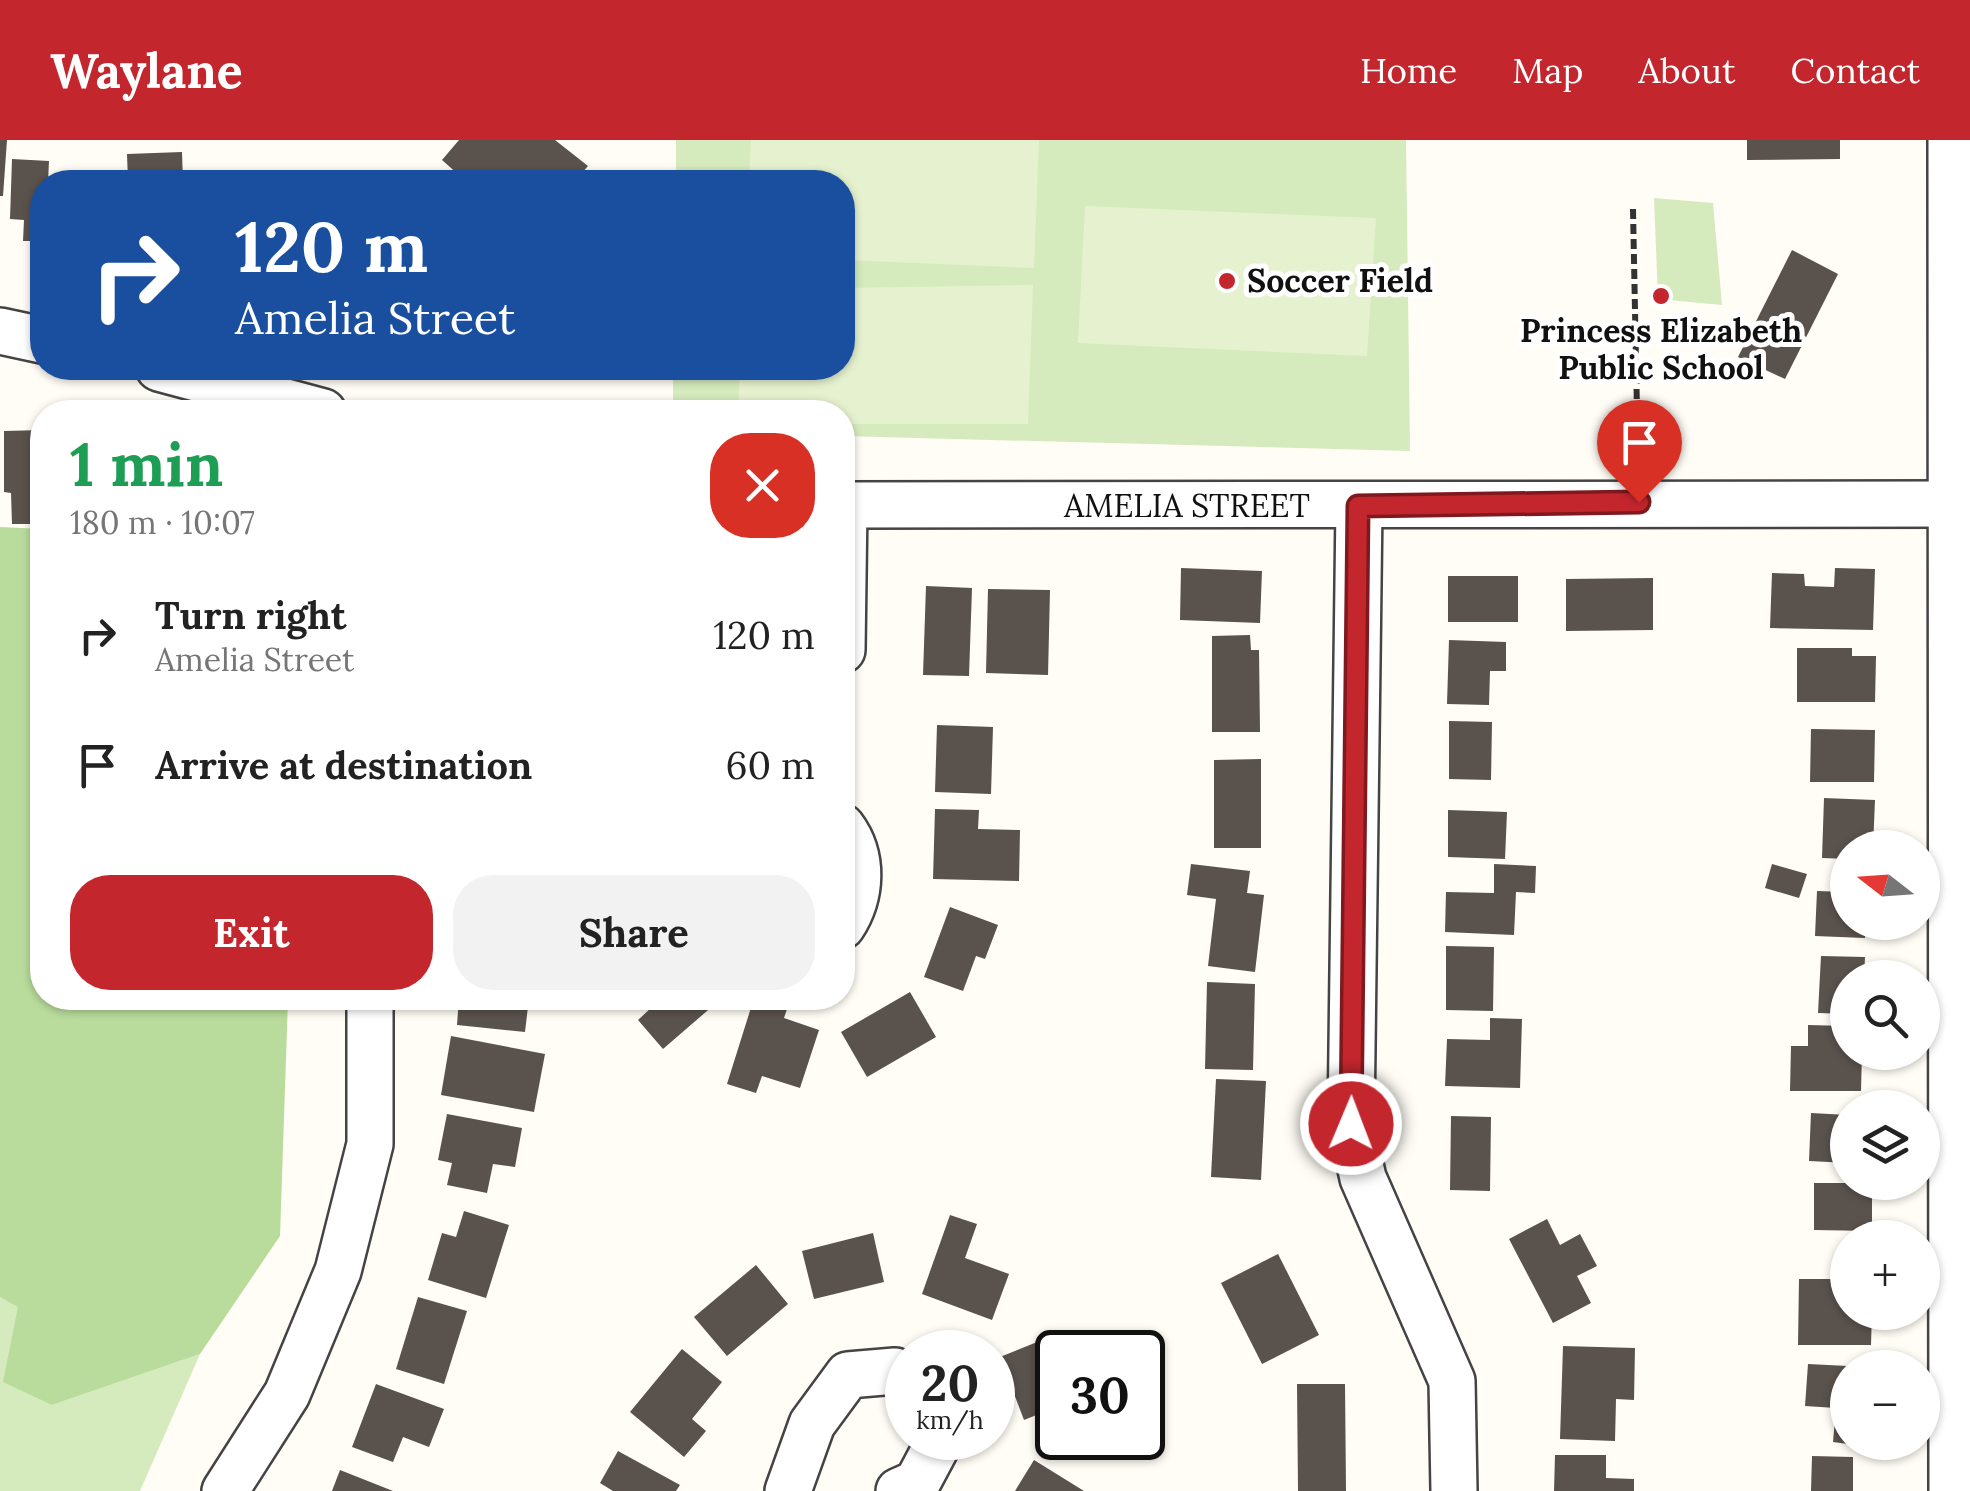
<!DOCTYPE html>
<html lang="en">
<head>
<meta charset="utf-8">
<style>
  body { margin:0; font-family:Lora,serif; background:#f2f2f2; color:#222; height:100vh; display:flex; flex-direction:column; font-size:38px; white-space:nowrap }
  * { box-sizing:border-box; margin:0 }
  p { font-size:32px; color:#767676 }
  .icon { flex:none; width:55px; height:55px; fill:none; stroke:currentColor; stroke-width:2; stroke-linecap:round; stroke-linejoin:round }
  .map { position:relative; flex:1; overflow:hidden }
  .drawer { position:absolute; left:30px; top:260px; width:825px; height:610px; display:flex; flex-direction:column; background:#fff; border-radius:40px; box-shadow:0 2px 8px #0004 }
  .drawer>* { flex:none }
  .hud { position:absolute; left:30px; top:30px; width:825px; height:210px; border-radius:40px; box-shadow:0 2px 8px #0004; background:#1a4fa0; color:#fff; overflow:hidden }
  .needle { width:65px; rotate:287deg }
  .tools { position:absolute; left:1830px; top:690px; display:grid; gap:20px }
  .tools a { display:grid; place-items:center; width:110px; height:110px; border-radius:50%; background:#fff; box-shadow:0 2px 8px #0004; font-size:50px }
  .speed { position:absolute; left:885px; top:1190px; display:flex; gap:20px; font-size:50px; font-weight:700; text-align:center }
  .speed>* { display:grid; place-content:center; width:130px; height:130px; border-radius:50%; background:#fff; box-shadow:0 2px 8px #0004; line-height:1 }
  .speed small { font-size:25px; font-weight:400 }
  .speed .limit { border:5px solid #111; border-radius:15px; background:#fff; color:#111 }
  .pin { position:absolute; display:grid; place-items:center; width:85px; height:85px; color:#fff; margin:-102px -42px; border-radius:50% 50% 50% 0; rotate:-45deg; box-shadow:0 0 10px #0007 }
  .pin .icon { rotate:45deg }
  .me { position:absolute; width:110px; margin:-55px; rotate:1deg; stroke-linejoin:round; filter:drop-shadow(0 0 8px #0008) }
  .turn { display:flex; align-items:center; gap:35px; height:210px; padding:0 40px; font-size:45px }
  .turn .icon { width:130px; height:130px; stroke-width:2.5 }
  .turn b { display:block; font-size:70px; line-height:85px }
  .round { display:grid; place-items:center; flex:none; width:105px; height:105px; border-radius:40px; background:#f2f2f2 }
  .headline { display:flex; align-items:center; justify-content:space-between; height:170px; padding:0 40px }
  h1 { font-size:60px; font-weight:800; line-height:75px; color:#1e9e55 }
  .button { display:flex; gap:20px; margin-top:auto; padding:20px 40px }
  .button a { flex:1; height:115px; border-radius:40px; background:#c4262e; color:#fff; font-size:40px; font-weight:800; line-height:115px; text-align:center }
  .button a+a { background:#f2f2f2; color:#222 }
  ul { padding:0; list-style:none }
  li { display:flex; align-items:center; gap:30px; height:130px; padding:0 40px }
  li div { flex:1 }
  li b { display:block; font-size:38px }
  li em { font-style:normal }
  header { display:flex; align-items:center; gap:60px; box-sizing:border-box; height:140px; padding:0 50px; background:#c4262e; color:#fff }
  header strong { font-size:48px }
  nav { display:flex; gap:55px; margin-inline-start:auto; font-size:35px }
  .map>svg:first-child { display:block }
</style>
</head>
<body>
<header>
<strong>Waylane</strong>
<nav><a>Home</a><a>Map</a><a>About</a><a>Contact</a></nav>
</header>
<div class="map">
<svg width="1970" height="1351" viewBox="0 0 1970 1351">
  <rect width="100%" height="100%" fill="#fffdf5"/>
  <g fill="#d5ebbd">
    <polygon points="676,0 1406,0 1410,311 843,296 842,272 673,272 673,228 842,228 842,42 676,42"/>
    <polygon points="1654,58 1713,63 1722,165 1658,159"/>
    <polygon points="0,1157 18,1166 52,1265 200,1214 140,1351 0,1351"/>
  </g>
  <polygon fill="#b9dc9c" points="0,387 42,389 42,858 288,859 280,1096 200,1214 52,1265 3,1242 18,1167 0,1157"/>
  <g fill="#e6f2cf">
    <polygon points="751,0 1039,0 1034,128 843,120 842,42 749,42"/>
    <polygon points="1085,66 1376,78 1367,216 1078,203"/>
    <polygon points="1033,145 1028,284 843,284 842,272 738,272 740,228 842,228 843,148"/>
  </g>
  <g fill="#5a524d">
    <polygon points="0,0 7,0 3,56 0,56"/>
    <polygon points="459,0 555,0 588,26 574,42 454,42 460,36 442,20"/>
    <polygon points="1747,0 1840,0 1840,19 1747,20"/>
    <polygon points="182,12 183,42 128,42 127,14"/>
    <polygon points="12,19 49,21 48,42 42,42 42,101 23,101 24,80 10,79"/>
    <polygon points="1792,110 1838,134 1785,239 1738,217"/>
    <polygon points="42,290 42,384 12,384 11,353 4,352 4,291"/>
    <polygon points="1181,428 1262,431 1260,483 1180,480"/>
    <polygon points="1835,428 1875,429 1873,490 1770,488 1772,433 1804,434 1805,446 1834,447"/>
    <rect x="1448" y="436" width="70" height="46"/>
    <polygon points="1653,438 1653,490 1566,491 1566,439"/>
    <polygon points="926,446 972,448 969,536 923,535"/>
    <polygon points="988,449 1050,450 1048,535 986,533"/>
    <polygon points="1250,495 1251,510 1259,510 1260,592 1212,592 1212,496"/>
    <polygon points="1449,500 1506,502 1506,531 1490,531 1489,565 1447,564"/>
    <polygon points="1797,508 1852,508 1852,516 1876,516 1875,562 1797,562"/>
    <polygon points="1449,581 1492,582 1491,640 1449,639"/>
    <polygon points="937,585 993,587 991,654 935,652"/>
    <polygon points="1811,589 1875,590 1874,642 1810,642"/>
    <polygon points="1261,619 1261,708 1214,708 1214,620"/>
    <polygon points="1824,658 1875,660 1873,708 1848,708 1848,719 1822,718"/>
    <polygon points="935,669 979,670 978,689 1020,690 1019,741 933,739"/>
    <polygon points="1448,670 1507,672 1505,719 1448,717"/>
    <polygon points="1191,724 1250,731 1247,753 1264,755 1255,832 1208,826 1216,759 1187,755"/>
    <polygon points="1494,724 1536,726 1535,753 1516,752 1514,795 1445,792 1446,752 1494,753"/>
    <polygon points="1772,724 1807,734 1799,758 1765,748"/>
    <polygon points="1817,751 1848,752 1848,782 1865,782 1865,798 1815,796"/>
    <polygon points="950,767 998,785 985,819 976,816 963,851 924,837"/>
    <polygon points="1446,806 1494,807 1493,871 1446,870"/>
    <polygon points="1821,816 1865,817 1864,838 1848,838 1848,874 1818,873"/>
    <polygon points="1207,842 1255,844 1253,930 1205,929"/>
    <polygon points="910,852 936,897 867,937 841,892"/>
    <polygon points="459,858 529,858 525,892 457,885"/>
    <polygon points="644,858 722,858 663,909 638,880 652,867"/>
    <polygon points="754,858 787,869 784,878 819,890 800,948 762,936 756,953 727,944"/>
    <polygon points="1490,878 1522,879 1520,948 1445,946 1447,899 1490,900"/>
    <polygon points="1808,885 1848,886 1848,912 1862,912 1861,951 1790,951 1791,906 1808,906"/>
    <polygon points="451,896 545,914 534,972 441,955"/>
    <polygon points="1216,939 1266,941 1261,1040 1211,1037"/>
    <polygon points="1811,973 1848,975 1848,1023 1809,1021"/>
    <polygon points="447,974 522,988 515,1027 493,1024 487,1053 447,1045 452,1023 438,1020"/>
    <polygon points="1451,976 1491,977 1490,1051 1450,1050"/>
    <polygon points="1814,1043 1872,1043 1872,1091 1814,1090"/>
    <polygon points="464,1071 509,1085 486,1158 428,1140 442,1093 456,1097"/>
    <polygon points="950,1075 977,1084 965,1118 1009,1134 992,1180 922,1154"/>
    <polygon points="1547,1079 1560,1105 1580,1094 1597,1126 1577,1136 1591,1163 1553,1183 1509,1099"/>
    <polygon points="873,1093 884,1142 814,1159 802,1111"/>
    <polygon points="1278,1114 1319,1195 1262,1224 1221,1143"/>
    <polygon points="756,1125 788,1164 727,1216 694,1177"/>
    <polygon points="1799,1139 1848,1139 1848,1172 1872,1172 1871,1205 1798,1205"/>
    <polygon points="418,1157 467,1171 444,1244 396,1229"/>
    <polygon points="1057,1194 1065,1212 1058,1212 1058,1290 1047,1294 1039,1274 1024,1280 1000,1217"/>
    <polygon points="1563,1206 1635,1208 1634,1260 1616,1259 1615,1301 1560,1299"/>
    <polygon points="682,1209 722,1242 692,1279 706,1291 684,1317 630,1272"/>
    <polygon points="1808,1224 1848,1226 1848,1304 1833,1302 1836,1268 1805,1266"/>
    <polygon points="376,1244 444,1269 429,1307 403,1297 393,1322 352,1307"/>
    <polygon points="1297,1244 1345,1244 1346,1351 1298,1351"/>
    <polygon points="618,1311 680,1345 676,1351 613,1351 600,1343"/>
    <polygon points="1555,1315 1606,1315 1606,1338 1634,1339 1634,1351 1554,1351"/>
    <polygon points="1812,1316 1853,1317 1853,1351 1811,1351"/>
    <polygon points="1034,1320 1084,1351 1015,1351"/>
    <polygon points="340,1330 393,1351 332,1351"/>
  </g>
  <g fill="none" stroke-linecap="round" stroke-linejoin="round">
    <defs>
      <g id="minor">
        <polyline points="1951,0 1952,1351"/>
        <polyline points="0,191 42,200"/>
        <polyline points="159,228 323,272"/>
        <polyline points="842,365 1952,364"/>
        <polyline points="1359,366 1351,984 1363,1038 1452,1241 1454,1351"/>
        <polyline points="842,510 844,365"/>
        <path d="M842,687C864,716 862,756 842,786"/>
        <polyline points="225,1351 287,1254 338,1131 370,1004 370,858"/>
        <polyline points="788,1351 812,1284 848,1235 895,1231 908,1240"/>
        <polyline points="899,1351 917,1343 941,1298"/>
      </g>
    </defs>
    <use href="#minor" stroke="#444" stroke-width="50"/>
    <polyline stroke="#333" stroke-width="6" stroke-dasharray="10 5" stroke-linecap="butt" points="1633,69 1638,322"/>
    <use href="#minor" stroke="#fff" stroke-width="45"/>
  </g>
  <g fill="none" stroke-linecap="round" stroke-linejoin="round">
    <defs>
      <polyline id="route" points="1351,984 1358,366 1639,362"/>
    </defs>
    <use href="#route" stroke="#7f191e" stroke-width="25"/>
    <use href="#route" stroke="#c4262e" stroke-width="18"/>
  </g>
  <g fill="#c4262e" stroke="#fff" stroke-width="4">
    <circle cx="1227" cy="141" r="10"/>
    <circle cx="1661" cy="156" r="10"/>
  </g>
  <g text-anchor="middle" stroke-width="10" stroke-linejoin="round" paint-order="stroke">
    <g font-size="32" font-weight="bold" fill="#111" stroke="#fff" text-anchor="start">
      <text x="1247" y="152">Soccer Field</text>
      <text x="1661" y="202" text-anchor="middle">Princess Elizabeth<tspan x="1661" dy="37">Public School</tspan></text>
    </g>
    <g font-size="32" fill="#111" stroke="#fff">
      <text x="1187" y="377">AMELIA STREET</text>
    </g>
  </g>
</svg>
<div class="tools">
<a><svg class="needle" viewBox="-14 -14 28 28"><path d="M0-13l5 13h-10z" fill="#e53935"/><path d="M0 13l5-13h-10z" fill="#767676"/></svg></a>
<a><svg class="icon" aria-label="search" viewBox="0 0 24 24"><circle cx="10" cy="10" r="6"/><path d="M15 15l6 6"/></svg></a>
<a><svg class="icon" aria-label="layers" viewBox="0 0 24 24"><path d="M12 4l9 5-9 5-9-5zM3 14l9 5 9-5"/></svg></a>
<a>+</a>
<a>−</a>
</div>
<div class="speed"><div>20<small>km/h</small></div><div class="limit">30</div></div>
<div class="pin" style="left:1639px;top:362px;background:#d93025"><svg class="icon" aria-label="arrive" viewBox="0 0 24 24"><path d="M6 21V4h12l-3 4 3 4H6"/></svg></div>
<svg class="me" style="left:1351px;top:984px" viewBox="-20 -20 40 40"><circle r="17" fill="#c4262e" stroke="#fff" stroke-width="3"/><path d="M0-11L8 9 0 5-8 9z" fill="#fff"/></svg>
<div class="hud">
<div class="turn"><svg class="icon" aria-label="right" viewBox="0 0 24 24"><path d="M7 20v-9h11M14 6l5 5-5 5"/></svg><div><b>120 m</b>Amelia Street</div></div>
</div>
<section class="drawer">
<div class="headline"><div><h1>1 min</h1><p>180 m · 10:07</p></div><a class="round" style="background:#d93025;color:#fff"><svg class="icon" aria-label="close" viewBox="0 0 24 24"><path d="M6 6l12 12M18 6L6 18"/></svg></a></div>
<ul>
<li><svg class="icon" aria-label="right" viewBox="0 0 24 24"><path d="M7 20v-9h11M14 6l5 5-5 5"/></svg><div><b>Turn right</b><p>Amelia Street</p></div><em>120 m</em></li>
<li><svg class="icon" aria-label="arrive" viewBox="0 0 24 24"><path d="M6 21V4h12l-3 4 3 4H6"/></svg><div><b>Arrive at destination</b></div><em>60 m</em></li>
</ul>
<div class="button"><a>Exit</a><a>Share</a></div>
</section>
</div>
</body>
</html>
